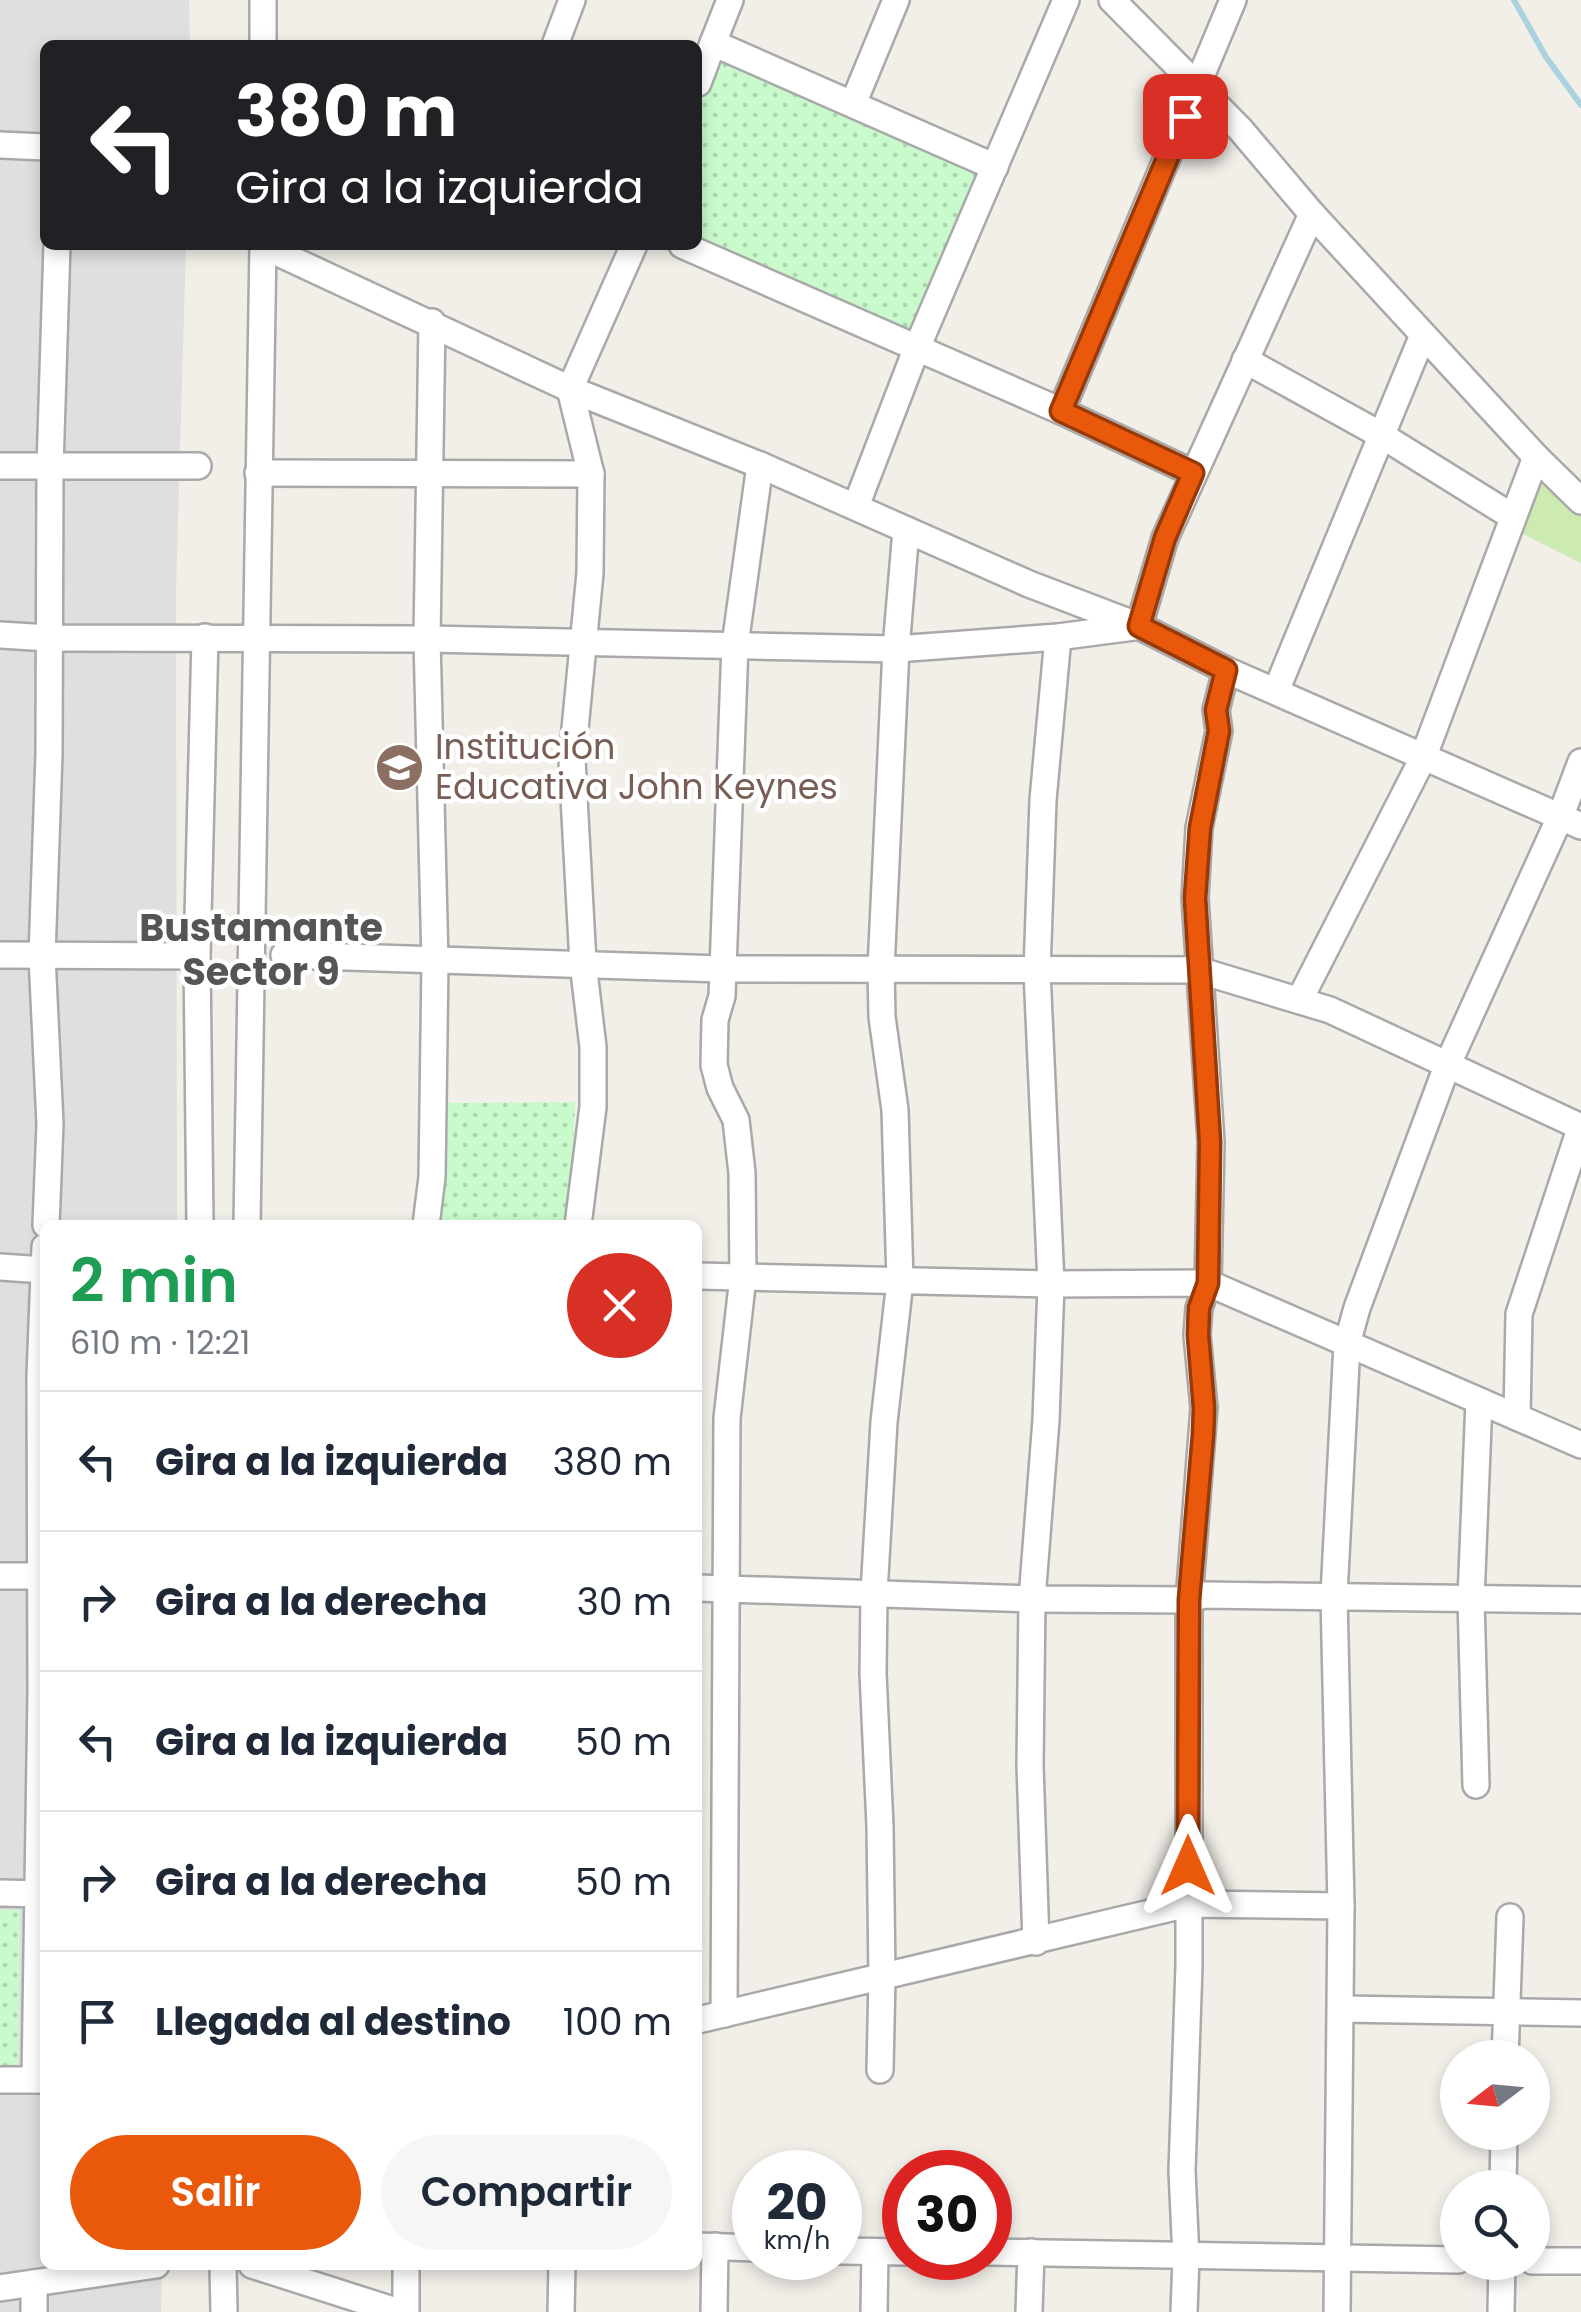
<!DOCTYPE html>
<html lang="es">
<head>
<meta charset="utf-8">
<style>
  body { margin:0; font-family:Poppins,sans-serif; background:#f6f6f7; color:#1f2937; height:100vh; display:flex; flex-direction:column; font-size:38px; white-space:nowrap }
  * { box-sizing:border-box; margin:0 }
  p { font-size:32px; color:#747a83 }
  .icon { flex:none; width:55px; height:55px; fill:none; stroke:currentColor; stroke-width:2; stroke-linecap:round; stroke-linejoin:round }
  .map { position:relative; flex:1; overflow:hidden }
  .details { position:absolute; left:40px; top:1220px; width:662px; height:1050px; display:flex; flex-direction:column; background:#fff; border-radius:15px; box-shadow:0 5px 15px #0003 }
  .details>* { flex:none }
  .guide { position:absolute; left:40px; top:40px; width:662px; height:210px; border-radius:15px; box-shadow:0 5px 15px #0003; background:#202124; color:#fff; overflow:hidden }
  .needle { width:65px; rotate:254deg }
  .controls { position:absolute; left:1440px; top:2040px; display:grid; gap:20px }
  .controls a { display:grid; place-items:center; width:110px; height:110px; border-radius:50%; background:#fff; box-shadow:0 5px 15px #0003; font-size:50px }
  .speed { position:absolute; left:732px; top:2150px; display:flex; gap:20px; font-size:50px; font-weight:700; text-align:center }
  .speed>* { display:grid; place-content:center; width:130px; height:130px; border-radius:50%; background:#fff; box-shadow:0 5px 15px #0003; line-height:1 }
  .speed small { font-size:25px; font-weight:400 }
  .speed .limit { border:15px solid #d22; background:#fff; color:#111 }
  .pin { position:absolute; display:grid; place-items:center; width:85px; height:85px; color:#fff; margin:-42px; border-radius:20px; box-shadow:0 5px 15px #0006 }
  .me { position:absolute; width:110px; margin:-55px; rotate:0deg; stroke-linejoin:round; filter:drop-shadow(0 0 8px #0008) }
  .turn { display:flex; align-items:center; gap:35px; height:210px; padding:0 30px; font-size:45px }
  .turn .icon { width:130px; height:130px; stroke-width:2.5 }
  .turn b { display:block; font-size:70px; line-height:85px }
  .round { display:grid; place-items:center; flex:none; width:105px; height:105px; border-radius:52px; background:#f6f6f7 }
  .summary { display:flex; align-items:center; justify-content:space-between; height:170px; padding:0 30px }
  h1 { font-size:60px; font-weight:600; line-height:75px; color:#1e9e55 }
  .action { display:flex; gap:20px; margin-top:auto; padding:20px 30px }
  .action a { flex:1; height:115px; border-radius:60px; background:#ea580c; color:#fff; font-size:40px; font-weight:600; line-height:115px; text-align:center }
  .action a+a { background:#f6f6f7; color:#1f2937 }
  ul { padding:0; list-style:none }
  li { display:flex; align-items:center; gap:30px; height:140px; padding:0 30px; border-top:2px solid #e0e1e3 }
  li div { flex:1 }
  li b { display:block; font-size:38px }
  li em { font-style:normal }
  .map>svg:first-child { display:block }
</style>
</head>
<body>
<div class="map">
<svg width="1581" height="2312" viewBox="0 0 1581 2312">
  <defs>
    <pattern id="park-dots" width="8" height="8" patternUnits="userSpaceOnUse" patternTransform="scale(2.5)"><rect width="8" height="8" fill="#c8facc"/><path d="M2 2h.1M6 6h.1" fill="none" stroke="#acd6af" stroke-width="1.8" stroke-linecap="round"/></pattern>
  </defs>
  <rect width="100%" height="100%" fill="#f2efe9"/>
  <polygon fill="#e0dfdf" points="0,0 189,0 190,45 45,45 45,245 186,245 176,591 177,1225 45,1225 45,2265 162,2265 161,2312 0,2312"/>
  <polygon fill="#cdebb0" points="1541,473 1581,513 1581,563 1519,532"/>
  <g fill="url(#park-dots)">
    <polygon points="718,59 977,172 909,331 698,236 698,113"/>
    <polygon points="575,1102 570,1225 441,1225 445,1177 443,1103"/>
    <polygon points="0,1910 20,1910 18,2066 0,2066"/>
  </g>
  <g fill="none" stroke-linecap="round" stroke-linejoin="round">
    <polyline stroke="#aad3df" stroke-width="6" points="1514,0 1546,57 1581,105"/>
    <defs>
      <g id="minor">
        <polyline points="263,0 263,45"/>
        <polyline points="1112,0 1240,129 1312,214 1536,457 1581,501"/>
        <polyline points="713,43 730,0"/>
        <polyline points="555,45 572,0"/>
        <polyline points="698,83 713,43 995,167"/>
        <polyline points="853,104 896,0"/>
        <polyline points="0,145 45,147"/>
        <polyline points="682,245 1061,411 1193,473"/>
        <polyline points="263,246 570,389 760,465 1029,584 1139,626 1226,670 1581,826"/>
        <polyline points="1245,360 1381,435 1513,517"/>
        <polyline points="1061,411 1233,0"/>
        <polyline points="0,466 198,466"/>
        <polyline points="258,473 591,474"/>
        <polyline points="856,506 916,350 1066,0"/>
        <polyline points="1139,626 1165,538 1312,214"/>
        <polyline points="0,635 49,638 427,639 896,649 1058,637 1134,627"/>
        <polyline points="1276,691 1423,335"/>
        <polyline points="0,955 197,956"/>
        <polyline points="284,955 723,969 1198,970 1330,1010 1581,1127"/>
        <polyline points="1300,999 1423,758 1536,457"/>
        <polyline points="46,1225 50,1124 42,956 49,754 50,467 57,245"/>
        <polyline points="200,1225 197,956 205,637"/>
        <polyline points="247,1225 263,245"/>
        <polyline points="426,1225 432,1177 435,962 427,639 432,322"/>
        <polyline points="578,1225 593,1107 593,1047 583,963 572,760 590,573 591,474 570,389 634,245"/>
        <polyline points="0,1267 44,1270"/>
        <polyline points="698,1276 1051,1284 1208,1283 1581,1445"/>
        <polyline points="1517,1417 1519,1314 1581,1126"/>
        <polyline points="0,1576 45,1576"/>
        <polyline points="698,1588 1032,1599 1189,1600 1204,1595 1581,1600"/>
        <polyline points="1476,1785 1471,1599 1479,1401"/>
        <polyline points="0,1893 45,1894"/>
        <polyline points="1036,1942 1030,1765 1032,1599 1046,1420 1051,1284 1037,971 1043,800 1058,637"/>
        <polyline points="1341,2009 1581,2013"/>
        <polyline points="724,2014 727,1418 743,1277 742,1173 736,1120 720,1088 714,1065 715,1020 722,996 735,645 760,465"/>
        <polyline points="698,2020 1188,1904 1341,1906"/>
        <polyline points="1505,2058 1510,1917"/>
        <polyline points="880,2070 882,1977 880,1826 873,1673 874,1593 884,1422 900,1281 895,1110 882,1017 881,969 896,649 906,530"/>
        <polyline points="0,2080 45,2080"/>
        <polyline points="35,2080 41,1692 40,1376 45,1247"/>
        <polyline points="1503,2188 1504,2132"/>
        <polyline points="698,2246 755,2248"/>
        <polyline points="840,2251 905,2252"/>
        <polyline points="990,2252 1458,2260"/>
        <polyline points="1532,2261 1581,2261"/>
        <polyline points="223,2265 224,2312"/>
        <polyline points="252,2265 399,2312"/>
        <polyline points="0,2288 156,2265"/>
        <polyline points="34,2312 34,2283"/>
        <polyline points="406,2312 406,2265"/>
        <polyline points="561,2312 562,2265"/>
        <polyline points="714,2312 715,2246"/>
        <polyline points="874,2312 875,2252"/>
        <polyline points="1029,2312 1031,2252"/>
        <polyline points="1184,2312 1186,2258 1182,2171 1189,1966 1189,1600 1204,1408 1197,1335 1199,1308 1208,1283 1211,1142 1195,898 1199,828 1219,731 1216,710 1226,670"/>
        <polyline points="1337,2312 1341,1906 1334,1595 1347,1344 1357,1308 1447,1066 1561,815 1581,762"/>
        <polyline points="1501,2312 1502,2262"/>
      </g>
    </defs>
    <use href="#minor" stroke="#a9a9a9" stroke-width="30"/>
    <use href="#minor" stroke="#fff" stroke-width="25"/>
  </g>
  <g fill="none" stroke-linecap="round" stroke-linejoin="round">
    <defs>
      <polyline id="route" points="1185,116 1061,411 1193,473 1165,538 1139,626 1226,670 1216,710 1219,731 1200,828 1195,898 1210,1142 1208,1283 1199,1308 1198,1335 1204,1408 1203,1435 1189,1600 1188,1866"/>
    </defs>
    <use href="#route" stroke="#983908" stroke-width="25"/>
    <use href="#route" stroke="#ea580c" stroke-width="18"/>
  </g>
  <defs>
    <symbol id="school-disc" viewBox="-11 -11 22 22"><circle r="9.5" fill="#8d6e63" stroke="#fff"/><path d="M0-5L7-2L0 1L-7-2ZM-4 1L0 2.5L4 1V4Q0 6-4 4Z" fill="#fff"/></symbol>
  </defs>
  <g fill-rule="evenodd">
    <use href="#school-disc" x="372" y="740" width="55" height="55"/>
  </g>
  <g text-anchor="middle" stroke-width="9" stroke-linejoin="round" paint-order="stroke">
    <g font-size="35" fill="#785e54" stroke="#fff" text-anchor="start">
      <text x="435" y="759">Institución<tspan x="435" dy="40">Educativa John Keynes</tspan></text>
    </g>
    <g font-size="38" font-weight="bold" fill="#555" stroke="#fff">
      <text x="261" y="941">Bustamante<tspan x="261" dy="44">Sector 9</tspan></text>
    </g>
  </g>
</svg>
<div class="controls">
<a><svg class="needle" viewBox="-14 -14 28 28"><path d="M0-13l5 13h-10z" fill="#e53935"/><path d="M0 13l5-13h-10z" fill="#747a83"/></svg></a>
<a><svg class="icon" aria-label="search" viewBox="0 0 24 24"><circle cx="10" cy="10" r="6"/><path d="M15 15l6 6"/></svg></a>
</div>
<div class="speed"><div>20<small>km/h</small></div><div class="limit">30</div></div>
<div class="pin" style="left:1185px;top:116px;background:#d93025"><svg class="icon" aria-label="arrive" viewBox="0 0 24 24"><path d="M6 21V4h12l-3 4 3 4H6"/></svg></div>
<svg class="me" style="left:1188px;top:1866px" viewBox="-20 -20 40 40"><path d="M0-17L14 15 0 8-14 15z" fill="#ea580c" stroke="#fff" stroke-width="4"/></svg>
<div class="guide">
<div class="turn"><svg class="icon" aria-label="left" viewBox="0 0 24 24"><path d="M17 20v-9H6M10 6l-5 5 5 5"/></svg><div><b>380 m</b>Gira a la izquierda</div></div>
</div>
<section class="details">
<div class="summary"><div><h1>2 min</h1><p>610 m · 12:21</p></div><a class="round" style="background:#d93025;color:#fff"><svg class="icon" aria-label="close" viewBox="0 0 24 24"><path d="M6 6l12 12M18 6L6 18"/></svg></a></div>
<ul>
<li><svg class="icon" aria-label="left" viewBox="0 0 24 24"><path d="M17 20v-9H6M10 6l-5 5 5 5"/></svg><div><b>Gira a la izquierda</b></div><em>380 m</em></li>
<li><svg class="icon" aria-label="right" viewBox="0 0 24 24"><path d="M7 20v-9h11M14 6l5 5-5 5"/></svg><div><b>Gira a la derecha</b></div><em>30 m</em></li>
<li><svg class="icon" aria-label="left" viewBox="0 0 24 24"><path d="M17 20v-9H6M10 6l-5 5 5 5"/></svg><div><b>Gira a la izquierda</b></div><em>50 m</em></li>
<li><svg class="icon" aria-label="right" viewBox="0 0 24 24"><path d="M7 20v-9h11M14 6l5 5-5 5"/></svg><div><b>Gira a la derecha</b></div><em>50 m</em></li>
<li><svg class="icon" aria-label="arrive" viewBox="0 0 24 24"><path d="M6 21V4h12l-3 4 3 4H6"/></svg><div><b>Llegada al destino</b></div><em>100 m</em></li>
</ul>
<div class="action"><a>Salir</a><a>Compartir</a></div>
</section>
</div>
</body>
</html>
